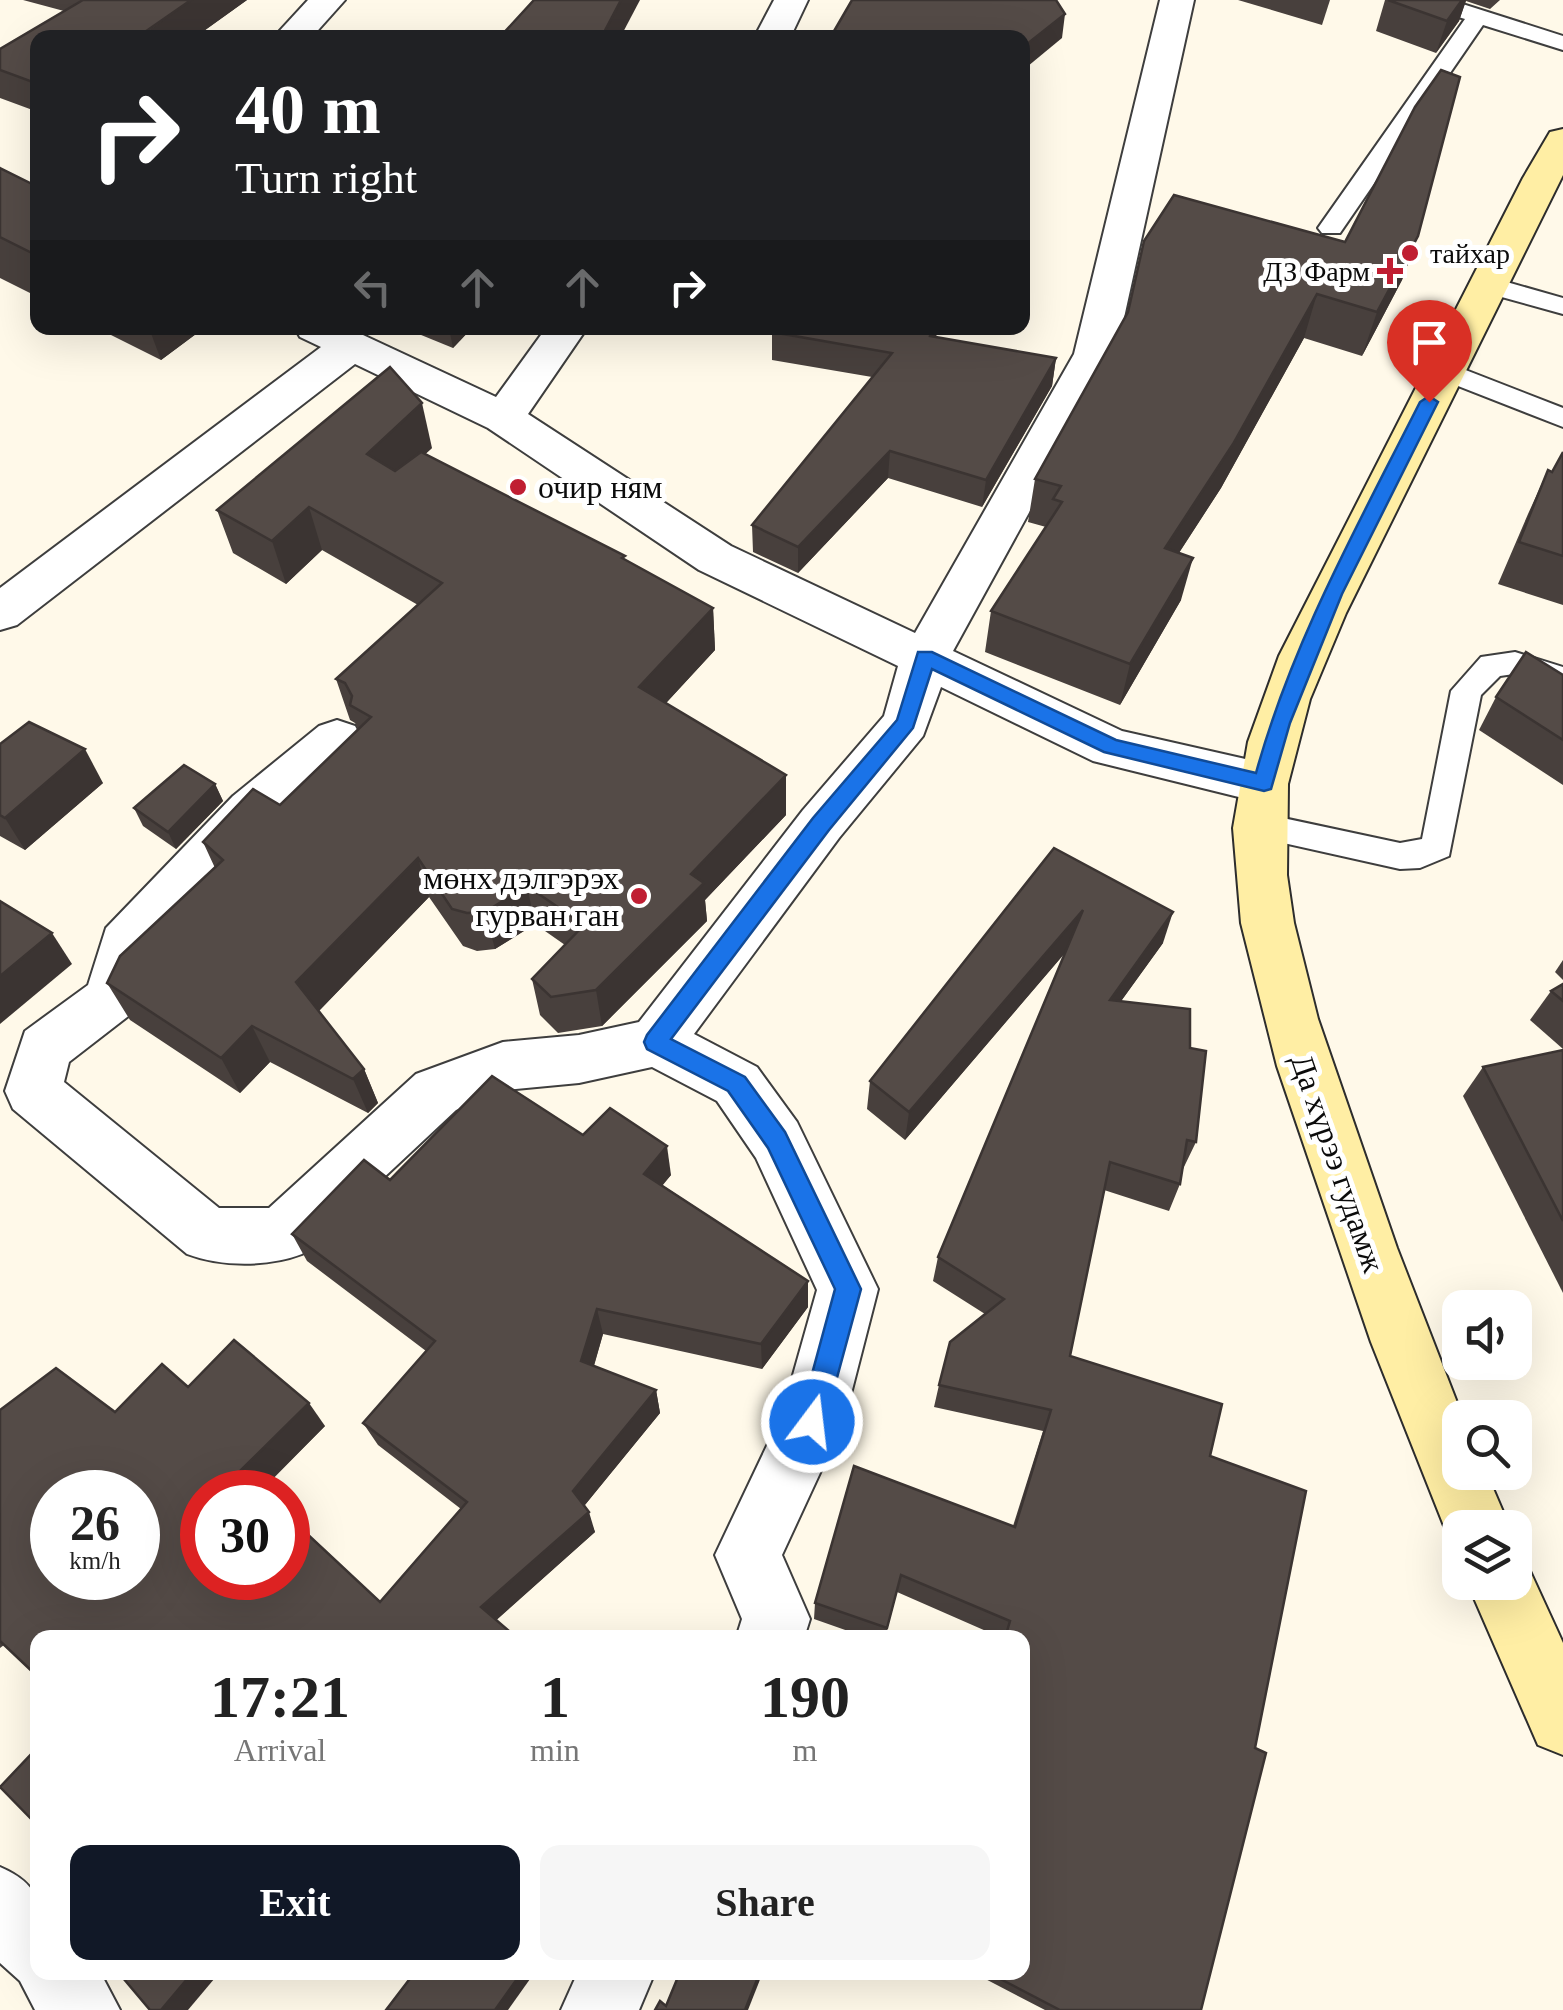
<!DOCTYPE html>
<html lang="en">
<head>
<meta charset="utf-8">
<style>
  body { margin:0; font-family:Georgia,serif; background:#f6f6f6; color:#222; height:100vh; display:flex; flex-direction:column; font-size:38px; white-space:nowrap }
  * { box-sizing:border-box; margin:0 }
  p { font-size:32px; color:#767676 }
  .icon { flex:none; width:55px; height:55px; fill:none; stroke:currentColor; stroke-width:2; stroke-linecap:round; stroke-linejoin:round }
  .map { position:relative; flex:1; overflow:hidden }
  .drawer { position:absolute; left:30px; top:1630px; width:1000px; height:350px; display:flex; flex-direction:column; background:#fff; border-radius:20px; box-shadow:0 10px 40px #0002 }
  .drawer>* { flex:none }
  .hud { position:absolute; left:30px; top:30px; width:1000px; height:305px; border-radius:20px; box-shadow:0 10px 40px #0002; background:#202124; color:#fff; overflow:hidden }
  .buttons { position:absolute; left:1442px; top:1290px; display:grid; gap:20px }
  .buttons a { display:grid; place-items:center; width:90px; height:90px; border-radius:20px; background:#fff; box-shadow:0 10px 40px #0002; font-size:50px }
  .speed { position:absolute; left:30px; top:1470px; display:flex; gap:20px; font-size:50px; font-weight:700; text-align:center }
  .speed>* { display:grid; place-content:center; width:130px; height:130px; border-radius:50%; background:#fff; box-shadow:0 10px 40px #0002; line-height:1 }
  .speed small { font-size:25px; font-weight:400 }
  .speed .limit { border:15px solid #d22; background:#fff; color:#111 }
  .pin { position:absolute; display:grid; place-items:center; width:85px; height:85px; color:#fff; margin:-102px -42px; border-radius:50% 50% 50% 0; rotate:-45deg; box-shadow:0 0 10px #0007 }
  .pin .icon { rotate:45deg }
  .me { position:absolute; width:110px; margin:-55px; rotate:15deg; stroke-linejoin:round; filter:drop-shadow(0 0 8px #0008) }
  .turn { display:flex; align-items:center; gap:35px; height:210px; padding:0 40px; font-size:45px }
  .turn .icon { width:130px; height:130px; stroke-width:2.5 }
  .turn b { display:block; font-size:70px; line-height:85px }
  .lanes { display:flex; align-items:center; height:95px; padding:0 40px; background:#0003; justify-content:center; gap:50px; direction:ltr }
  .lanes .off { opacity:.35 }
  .eta { display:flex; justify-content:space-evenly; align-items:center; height:170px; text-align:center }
  .eta b { font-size:60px; font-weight:700; line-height:70px }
  .button { display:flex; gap:20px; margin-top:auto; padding:20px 40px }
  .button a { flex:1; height:115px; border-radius:20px; background:#111827; color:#fff; font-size:40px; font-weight:700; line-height:115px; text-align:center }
  .button a+a { background:#f6f6f6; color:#222 }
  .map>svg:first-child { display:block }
</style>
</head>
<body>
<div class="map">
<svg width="1563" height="2010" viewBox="0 0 1563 2010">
  <rect width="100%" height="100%" fill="#fff9e9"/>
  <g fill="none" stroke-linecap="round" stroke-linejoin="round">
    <defs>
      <g id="lane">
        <polygon points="1416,0 1450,0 1563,36 1563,50 1483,25 1340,233 1322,233 1318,228 1465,19 1419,5"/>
        <polygon points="1489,277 1563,298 1563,314 1480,291 1476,285"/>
        <polygon points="1445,362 1563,408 1563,427 1435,377 1432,371 1435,365"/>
        <polygon points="1515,652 1563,667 1563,691 1514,674 1500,676 1481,695 1449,856 1420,868 1400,869 1248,835 1244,826 1248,817 1260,813 1400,843 1422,839 1451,691 1481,657"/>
      </g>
      <g id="street">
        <polygon points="308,0 345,0 311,38 273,38"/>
        <polygon points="774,0 808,0 790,38 754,38"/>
        <path d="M1160,0H1194L1116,354L953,651L1122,731L1263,763L1281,769L1288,783L1281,797L1263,803L1093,761L941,687L923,736L839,838L694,1034L757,1067L797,1122L878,1289L844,1421L782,1555L810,1619L804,1638H736L742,1619L715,1555L782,1414L817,1290L756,1158L717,1101L652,1067L579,1083L505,1090L456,1110L302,1254C268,1267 221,1267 187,1254L13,1109L5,1091L25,1031L88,985L106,928L233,796L319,726L337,720L355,726L362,739L355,752L269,824L150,954L131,1014L69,1062L64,1082L219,1208H269L416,1074L503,1042L579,1035L639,1022L803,810L884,716L898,666L699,570L488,428L355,364L17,625L0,630V588L321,347L300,337L295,328H348L496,397L546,328H587L528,414L731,546L915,633L1074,354Z"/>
        <path d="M0,1867C54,1890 38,1921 38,1972H100L120,2010H35L20,1981L0,1963Z"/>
        <polygon points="578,1972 655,1972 639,2010 561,2010"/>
      </g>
      <g id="secondary">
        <polygon points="1563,129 1563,175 1346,613 1310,699 1288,784 1287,875 1294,923 1318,1019 1397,1248 1463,1418 1460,1418 1460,1472 1486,1472 1510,1528 1460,1528 1460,1554 1454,1551 1371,1342 1277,1066 1241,923 1233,828 1248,742 1279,656 1523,178 1550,132"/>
        <polygon points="1515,1555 1524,1558 1563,1643 1563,1755 1538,1745 1467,1582 1515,1582"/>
      </g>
    </defs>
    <use href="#lane" stroke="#3e3e3e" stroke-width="4"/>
    <use href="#street" stroke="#3e3e3e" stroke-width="4"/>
    <use href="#secondary" stroke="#2d2d2d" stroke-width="4"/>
    <use href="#lane" fill="#fff" fill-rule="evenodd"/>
    <use href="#street" fill="#fff" fill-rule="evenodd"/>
    <use href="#secondary" fill="#ffeea4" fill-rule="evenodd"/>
  </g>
  <g fill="#48403d">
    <polygon points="23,0 247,0 194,38 38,38 38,112 0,98 0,49 64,11"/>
    <polygon points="1238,0 1330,0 1322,25"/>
    <polygon points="1385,0 1500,0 1490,9 1466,1 1459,21 1436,53 1376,31"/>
    <polygon points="0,168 38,187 38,297 0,278"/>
    <polygon points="1418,236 1402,280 1362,356 1304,338 1221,488 1179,553 1181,600 1120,705 985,652 991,611 1046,527 1028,522 1035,479 1345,242"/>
    <polygon points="97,328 204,328 161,360"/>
    <polygon points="404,328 472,328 453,348"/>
    <polygon points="772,332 936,337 1056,358 1052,386 982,507 888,478 798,573 753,552 752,525 872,377 772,360"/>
    <polygon points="432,448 425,454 625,560 713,608 715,650 666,703 786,815 705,900 707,921 602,1026 558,1033 540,1015 532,979 565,945 535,924 495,949 477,951 463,946 429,897 319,1011 364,1069 378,1103 368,1113 270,1062 240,1093 130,1020 107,983 215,868 203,842 280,805 358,730 355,723 350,720 336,679 418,605 322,550 286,584 233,553 217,510"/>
    <polygon points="1563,452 1563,605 1498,584 1528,514 1548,470 1552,472"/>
    <polygon points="1563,675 1563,785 1479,730 1496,697"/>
    <polygon points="0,744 103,783 25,850 0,836"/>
    <polygon points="215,784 223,801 176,849 143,826 134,808"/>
    <polygon points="1054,848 1163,943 1121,1001 1190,1048 1196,1142 1183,1169 1180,1184 1169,1211 1104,1190 1070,1356 1210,1456 1201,2010 1045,2010 972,1972 1022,1972 1022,1638 1002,1638 897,1592 885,1638 868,1638 814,1619 815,1603 1013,1526 1043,1431 934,1407 939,1385 985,1314 933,1281 938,1257 1065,953 905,1140 867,1109 870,1081"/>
    <polygon points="1563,960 1563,980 1555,972"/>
    <polygon points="1563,984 1563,1049 1530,1020 1551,991"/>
    <polygon points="1563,1050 1563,1293 1463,1096 1483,1067"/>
    <polygon points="583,1135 671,1175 662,1185 808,1281 808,1307 762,1369 603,1334 594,1366 656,1390 660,1413 584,1506 595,1532 496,1620 4,1645 0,1648 0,1410 115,1412 188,1387 325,1426 261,1491 380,1602 461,1509 378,1445 363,1423 426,1351 307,1261 292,1234 390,1180"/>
  </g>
  <g fill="#3b3432">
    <polygon points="191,0 247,0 194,38 139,38"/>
    <polygon points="621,0 640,0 620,38 601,38"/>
    <polygon points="1462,0 1466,0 1459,21 1436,53 1447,21"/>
    <polygon points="1065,14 1062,38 1022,71 1022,48"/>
    <polygon points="1418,236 1402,280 1362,356 1377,312"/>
    <polygon points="1317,294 1304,338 1221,488 1154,591 1165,548"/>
    <polygon points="149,328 204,328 161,360"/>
    <polygon points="449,328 472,328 453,348"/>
    <polygon points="932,328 939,328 927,363 930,336"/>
    <polygon points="1056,358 1052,386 982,507 986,480"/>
    <polygon points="422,403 432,448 378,498 367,454"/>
    <polygon points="890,451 888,478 798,573 798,547"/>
    <polygon points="309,507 322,550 286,584 272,541"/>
    <polygon points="1193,558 1181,600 1120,705 1130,664"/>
    <polygon points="713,608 715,650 643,728 639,687"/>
    <polygon points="85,749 103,783 25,850 5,818"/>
    <polygon points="786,775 786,815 705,900 707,921 602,1026 596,990 691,874"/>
    <polygon points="215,784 223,801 176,849 168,832"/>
    <polygon points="418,858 429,897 312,1018 296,982"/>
    <polygon points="527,886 535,924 495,949 485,912"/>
    <polygon points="1083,910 1075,941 905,1140 909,1112"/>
    <polygon points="1173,912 1163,943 1101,1029 1110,1000"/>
    <polygon points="52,933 72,964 0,1024 0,976"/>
    <polygon points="252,1026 270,1062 240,1093 221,1058"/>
    <polygon points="364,1069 378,1103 368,1113 353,1079"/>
    <polygon points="667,1146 671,1175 649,1202 644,1174"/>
    <polygon points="808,1281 808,1307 762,1369 761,1344"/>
    <polygon points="597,1309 603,1334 588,1385 581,1361"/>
    <polygon points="656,1390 660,1413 580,1511 573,1491"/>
    <polygon points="309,1403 325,1426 259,1492 240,1471"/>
    <polygon points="589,1512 595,1532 492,1624 481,1607"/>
    <polygon points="193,1972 220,1972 188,2010 161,2010"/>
    <polygon points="522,1972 535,1972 508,2010 495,2010"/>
    <polygon points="760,1972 763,1972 748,2010 745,2010"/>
  </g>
  <g fill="#544b47" stroke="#3b3432" stroke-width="2.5" fill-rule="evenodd">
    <polygon points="83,0 191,0 139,36 143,38 38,38 38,84 0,70 0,49"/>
    <polygon points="534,0 621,0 601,38 499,38"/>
    <polygon points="852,0 1056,0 1065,14 1022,48 1022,38 830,38"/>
    <polygon points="1388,0 1462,0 1447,21"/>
    <polygon points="1441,70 1460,77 1418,236 1377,312 1317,294 1233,444 1165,548 1193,558 1130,664 991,611 1062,502 1053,499 1061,486 1035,479 1128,312 1144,241 1174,195 1345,242 1415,107"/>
    <polygon points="0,168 38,187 38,256 0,237"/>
    <polygon points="775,328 932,328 930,336 1056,358 986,480 890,451 798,547 752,525 892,353 772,332"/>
    <polygon points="390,367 422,403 367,454 395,471 421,452 625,556 622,558 713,608 639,687 786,775 691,874 704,883 596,990 551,997 532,979 584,925 527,886 485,912 467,913 452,909 418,858 296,982 364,1069 353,1079 252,1026 221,1058 107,983 120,956 223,860 203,842 253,789 280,805 371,717 350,705 352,696 345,683 336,679 442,583 309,507 272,541 217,510"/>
    <polygon points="1563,452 1563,556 1519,542 1548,470 1552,472"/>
    <polygon points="1526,652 1563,675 1563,740 1496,697"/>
    <polygon points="29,722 85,749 5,818 0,815 0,744"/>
    <polygon points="184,765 215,784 168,832 134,808"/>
    <polygon points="1054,848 1173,912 1110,1000 1190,1009 1190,1048 1206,1051 1196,1142 1187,1140 1180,1184 1110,1162 1070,1356 1222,1404 1210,1456 1306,1491 1255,1748 1266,1753 1201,2010 1060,2010 987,1972 1022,1972 1022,1638 1005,1638 1010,1621 901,1575 887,1628 815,1603 854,1466 1015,1527 1051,1410 939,1385 950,1342 1004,1299 938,1257 1083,910 909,1112 870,1081"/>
    <polygon points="0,901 52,933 0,976"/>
    <polygon points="1563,984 1563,1001 1551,991"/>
    <polygon points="1563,1050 1563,1221 1483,1067"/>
    <path d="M492,1076L583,1135L610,1108L667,1146L644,1174L808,1281L761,1344L597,1309L581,1361L656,1390L573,1491L589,1512L481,1607L517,1638H38V1677L0,1641V1410L56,1368L115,1412L162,1364L188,1387L234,1340L309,1403L240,1471L263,1492H202V1578H288V1516L380,1602L467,1502L363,1423L435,1341L292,1234L364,1160L390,1180ZM52,1492H138V1578H52Z"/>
    <polygon points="38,1747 38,1826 0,1787"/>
    <polygon points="118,1972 193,1972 161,2010 150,2010"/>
    <polygon points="415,1972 522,1972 495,2010 386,2010"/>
    <polygon points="680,1972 760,1972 745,2010 655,2010 660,2001 666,2006"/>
  </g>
  <path fill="#1a73e8" stroke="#114b97" stroke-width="2.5" d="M1429,396L1438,402L1342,594L1290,723L1271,789L1264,791L1104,752L932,669L913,728L829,830L671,1039L745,1077L785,1132L861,1289L825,1422L822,1431L812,1434L803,1431L799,1422L835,1289L768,1148L728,1091L647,1049L644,1042L647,1035L813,818L897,720L918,652H932L1116,740L1256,773C1292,642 1359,523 1420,402Z"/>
  <g fill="#c01e32" stroke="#fff" stroke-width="4">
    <circle cx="1410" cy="253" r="10"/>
    <path d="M1385 256h10v10h10v10h-10v10h-10v-10h-10v-10h10z"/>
    <circle cx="518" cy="487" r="10"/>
    <circle cx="639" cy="896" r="10"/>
  </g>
  <g text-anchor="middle" stroke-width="10" stroke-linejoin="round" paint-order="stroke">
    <g font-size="28" fill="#0b0b0b" stroke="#fff" text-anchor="start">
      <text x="1430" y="263">тайхар</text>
      <text x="1370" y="281" text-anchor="end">ДЗ Фарм</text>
    </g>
    <g font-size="32" fill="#0b0b0b" stroke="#fff" text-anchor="start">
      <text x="538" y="498">очир ням</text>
      <text x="619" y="889" text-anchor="end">мөнх дэлгэрэх<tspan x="619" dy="37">гурван ган</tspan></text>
    </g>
    <g font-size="32" fill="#0b0b0b" stroke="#fff">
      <text transform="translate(1338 1163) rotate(71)" y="11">Да хүрээ гудамж</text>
    </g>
  </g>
</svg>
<div class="buttons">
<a><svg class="icon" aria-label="sound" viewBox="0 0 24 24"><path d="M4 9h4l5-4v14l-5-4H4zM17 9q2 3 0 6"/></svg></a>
<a><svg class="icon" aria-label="search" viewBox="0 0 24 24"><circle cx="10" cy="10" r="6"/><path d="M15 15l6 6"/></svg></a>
<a><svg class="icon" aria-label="layers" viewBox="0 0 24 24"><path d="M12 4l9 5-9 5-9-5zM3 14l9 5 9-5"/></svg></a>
</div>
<div class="speed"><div>26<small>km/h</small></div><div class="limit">30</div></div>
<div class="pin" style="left:1429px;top:402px;background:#d93025"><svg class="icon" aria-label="arrive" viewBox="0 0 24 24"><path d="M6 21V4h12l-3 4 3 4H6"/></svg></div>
<svg class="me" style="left:812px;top:1422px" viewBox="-20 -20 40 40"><circle r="17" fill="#1a73e8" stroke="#fff" stroke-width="3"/><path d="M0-11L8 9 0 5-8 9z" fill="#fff"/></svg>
<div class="hud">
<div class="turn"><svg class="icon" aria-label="right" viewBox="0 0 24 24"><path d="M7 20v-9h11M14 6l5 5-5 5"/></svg><div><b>40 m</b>Turn right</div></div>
<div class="lanes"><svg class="icon off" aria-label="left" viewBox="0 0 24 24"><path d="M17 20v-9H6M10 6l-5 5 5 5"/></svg><svg class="icon off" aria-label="ahead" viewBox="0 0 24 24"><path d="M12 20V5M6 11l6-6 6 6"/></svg><svg class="icon off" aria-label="ahead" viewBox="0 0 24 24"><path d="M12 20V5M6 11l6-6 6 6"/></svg><svg class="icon" aria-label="right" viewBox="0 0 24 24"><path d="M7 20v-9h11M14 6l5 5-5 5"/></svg></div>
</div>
<section class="drawer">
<div class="eta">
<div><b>17:21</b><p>Arrival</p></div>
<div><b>1</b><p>min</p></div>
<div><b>190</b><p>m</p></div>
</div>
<div class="button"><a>Exit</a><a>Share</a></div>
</section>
</div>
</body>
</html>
